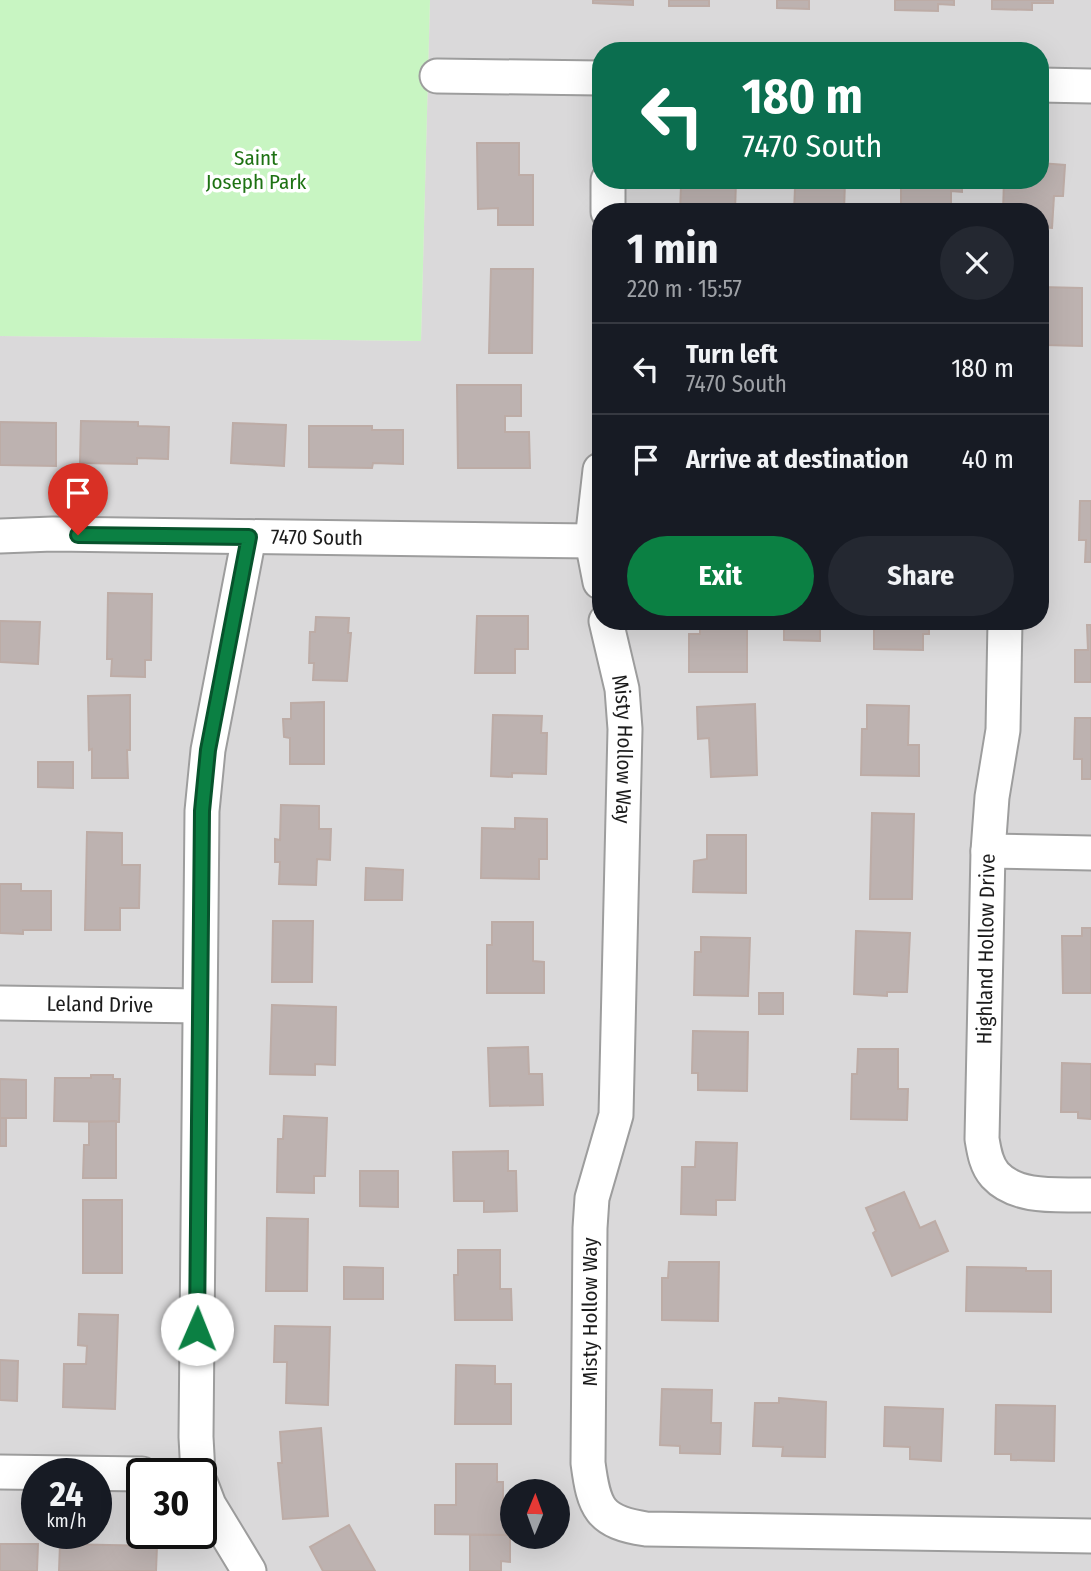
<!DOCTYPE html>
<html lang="en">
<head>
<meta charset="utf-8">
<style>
  body { margin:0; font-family:"Fira Sans Condensed",sans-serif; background:#242831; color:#f1f3f6; height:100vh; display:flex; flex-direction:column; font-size:26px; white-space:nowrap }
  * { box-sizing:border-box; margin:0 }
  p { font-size:23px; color:#9ea1a6 }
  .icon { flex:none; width:38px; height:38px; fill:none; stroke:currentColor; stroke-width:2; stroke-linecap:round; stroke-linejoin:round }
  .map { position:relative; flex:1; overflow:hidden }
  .side { position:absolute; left:592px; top:203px; width:457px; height:427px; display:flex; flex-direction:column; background:#171b24; border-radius:28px; box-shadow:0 7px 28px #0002 }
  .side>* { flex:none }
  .banner { position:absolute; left:592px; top:42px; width:457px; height:147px; border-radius:28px; box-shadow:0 7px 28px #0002; background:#0b6e4f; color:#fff; overflow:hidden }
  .needle { width:46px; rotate:1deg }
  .tools { position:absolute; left:500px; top:1479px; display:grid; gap:14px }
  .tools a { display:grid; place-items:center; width:70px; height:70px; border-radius:50%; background:#171b24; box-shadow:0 7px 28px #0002; font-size:35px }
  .speed { position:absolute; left:21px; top:1458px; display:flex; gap:14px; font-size:35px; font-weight:700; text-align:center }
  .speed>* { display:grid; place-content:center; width:91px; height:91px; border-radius:50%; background:#171b24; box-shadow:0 7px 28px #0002; line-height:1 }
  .speed small { font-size:18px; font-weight:400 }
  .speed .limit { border:4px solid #111; border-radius:10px; background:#fff; color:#111 }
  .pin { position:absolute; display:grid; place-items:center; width:60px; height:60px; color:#fff; margin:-72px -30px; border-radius:50% 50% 50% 0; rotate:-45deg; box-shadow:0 0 7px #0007 }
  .pin .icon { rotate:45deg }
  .me { position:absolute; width:77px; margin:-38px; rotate:1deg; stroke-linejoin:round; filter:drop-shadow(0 0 5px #0008) }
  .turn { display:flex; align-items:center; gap:24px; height:147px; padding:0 35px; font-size:32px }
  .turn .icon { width:91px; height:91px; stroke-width:2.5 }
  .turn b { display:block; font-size:49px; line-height:60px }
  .round { display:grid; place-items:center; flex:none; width:74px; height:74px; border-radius:37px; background:#242831 }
  .headline { display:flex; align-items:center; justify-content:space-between; height:119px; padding:0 35px }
  h1 { font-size:42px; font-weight:700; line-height:52px }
  .action { display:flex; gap:14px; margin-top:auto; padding:14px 35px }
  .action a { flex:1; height:80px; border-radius:42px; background:#0b8043; color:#fff; font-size:28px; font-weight:700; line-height:80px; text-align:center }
  .action a+a { background:#242831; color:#f1f3f6 }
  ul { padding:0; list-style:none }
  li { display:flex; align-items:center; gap:21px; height:91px; padding:0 35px; border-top:2px solid #363941 }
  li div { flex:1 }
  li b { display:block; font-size:26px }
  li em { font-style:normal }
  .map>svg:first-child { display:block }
</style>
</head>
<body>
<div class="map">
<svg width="1091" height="1571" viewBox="0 0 1091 1571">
  <rect width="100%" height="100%" fill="#ede7e3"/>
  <path fill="#dad9da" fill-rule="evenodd" d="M430,0H1091V1571H0V336L421,341ZM600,51H1040V180H600ZM600,212H1040V621H600ZM37,1474H96V1533H37ZM142,1474H201V1533H142ZM513,1491H558V1536H513Z"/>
  <polygon fill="#c8f5c2" points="0,0 430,0 421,341 0,336"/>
  <g fill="#bdb2b0" stroke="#bdaca6" stroke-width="2">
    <polygon points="593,0 633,0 633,5 593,3"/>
    <rect x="669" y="0" width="40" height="6"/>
    <polygon points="777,0 809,0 809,9 777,8"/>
    <polygon points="895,0 954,0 954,5 938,4 938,11 895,10"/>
    <polygon points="992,0 1053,0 1053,3 1032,3 1032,10 992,9"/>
    <polygon points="477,143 519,143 519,175 533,175 533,225 498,225 498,208 478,209"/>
    <polygon points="1040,163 1065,165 1063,196 1054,196 1052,228 1040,227 1040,212 1003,212 1004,180 1040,180"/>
    <polygon points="686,180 736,180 735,212 680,212 681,186 685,186"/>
    <polygon points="784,180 845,180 844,212 794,212 795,188 784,187"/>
    <polygon points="901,180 962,180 962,192 951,191 951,212 901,212"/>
    <polygon points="491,269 533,269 532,353 489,353"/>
    <polygon points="1040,287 1082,288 1082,346 1046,345 1046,334 1040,333"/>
    <polygon points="457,385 521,385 521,416 505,416 505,432 529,432 530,468 458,468"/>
    <polygon points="81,421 138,422 138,426 169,427 168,459 137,458 137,464 80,463"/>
    <polygon points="0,422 56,423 56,466 0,465"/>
    <polygon points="233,423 286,425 284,466 231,463"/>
    <polygon points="309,426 372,426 372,430 403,430 403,464 373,463 372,468 309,467"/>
    <polygon points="1080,501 1091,501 1091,562 1085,562 1086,540 1079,540"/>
    <polygon points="108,593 152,594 151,660 145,660 145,677 111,676 112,659 107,659"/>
    <polygon points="477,616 528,616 528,649 515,649 515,673 475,673"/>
    <polygon points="316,617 349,618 348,633 351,633 347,681 313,680 314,663 309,663 310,632 315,632"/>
    <polygon points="0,621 40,622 38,664 0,662"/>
    <polygon points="700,621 747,621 747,672 689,672 689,634 700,634"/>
    <polygon points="784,621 820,621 820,641 784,640"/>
    <polygon points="874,621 929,621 929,634 923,634 923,650 874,649"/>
    <polygon points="1087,625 1091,625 1091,682 1075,682 1075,650 1088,650"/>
    <polygon points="130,695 130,750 127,750 128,778 92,778 92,749 89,750 88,696"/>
    <polygon points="324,702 324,764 290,764 290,738 284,737 283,719 291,719 291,703"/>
    <polygon points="755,704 757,775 711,777 709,738 698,739 697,707"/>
    <polygon points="867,705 909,706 908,745 919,745 919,776 861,775 862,729 867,729"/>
    <polygon points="493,715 542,716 541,733 547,733 546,774 512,773 512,777 491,776"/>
    <polygon points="1075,718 1091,718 1091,779 1082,779 1082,759 1074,759"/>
    <polygon points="38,762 73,762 73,788 38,787"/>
    <polygon points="281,805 319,806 319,829 331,829 330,860 317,859 316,885 279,884 280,862 275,862 275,839 280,840"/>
    <polygon points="872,813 914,814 912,899 870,899"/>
    <polygon points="515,818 547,819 547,859 539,859 539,879 481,878 482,828 515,829"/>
    <polygon points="87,832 122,833 122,865 140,865 139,908 120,908 120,930 85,930"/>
    <polygon points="707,835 746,835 746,893 693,892 694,861 707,859"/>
    <polygon points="366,868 403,870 402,900 365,900"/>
    <polygon points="0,884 21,884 21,891 51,891 51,930 23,930 23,934 0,933"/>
    <polygon points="273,921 313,921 312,982 272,982"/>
    <polygon points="492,922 533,922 533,961 544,962 544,993 487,993 487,945 492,945"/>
    <polygon points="1082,928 1091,928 1091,993 1063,993 1062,936 1082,936"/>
    <polygon points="856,931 910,933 907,992 887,992 887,996 854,994"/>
    <polygon points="701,937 750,938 748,996 694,995 695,952 701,952"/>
    <rect x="759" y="993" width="24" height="21"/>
    <polygon points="272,1005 336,1007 335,1065 315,1064 315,1075 270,1074"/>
    <polygon points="693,1031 748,1032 747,1091 698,1090 698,1073 692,1073"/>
    <polygon points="528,1047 529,1074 542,1074 543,1105 490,1106 488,1048"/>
    <polygon points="858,1049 898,1049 898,1089 908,1089 907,1120 851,1119 852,1074 857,1074"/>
    <polygon points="1062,1063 1091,1064 1091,1119 1078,1118 1078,1112 1061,1112"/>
    <polygon points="91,1075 113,1075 113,1079 120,1079 119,1122 54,1121 55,1078 91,1078"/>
    <polygon points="0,1079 26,1080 26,1118 0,1118"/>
    <polygon points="284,1116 327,1118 325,1176 314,1176 314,1193 277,1192 278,1139 283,1139"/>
    <rect x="0" y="1118" width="6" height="28"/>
    <polygon points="116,1121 116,1178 83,1178 84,1145 89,1145 89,1122"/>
    <polygon points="696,1142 737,1143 735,1200 716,1200 716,1215 681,1214 682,1167 695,1167"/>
    <polygon points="508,1151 508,1171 516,1171 517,1211 484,1212 484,1201 454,1201 453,1152"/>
    <polygon points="360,1171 398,1171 398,1207 360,1206"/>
    <polygon points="904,1192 920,1228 935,1221 948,1251 892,1276 873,1233 876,1231 866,1208"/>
    <rect x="83" y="1200" width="39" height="73"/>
    <polygon points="267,1218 308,1219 307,1291 266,1291"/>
    <polygon points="458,1250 500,1250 500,1289 511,1289 512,1320 455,1320 454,1275 458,1275"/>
    <polygon points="669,1262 719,1262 718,1321 662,1320 662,1278 668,1278"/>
    <polygon points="344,1267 383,1268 383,1299 344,1299"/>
    <polygon points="967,1267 1026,1268 1026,1271 1051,1271 1051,1312 966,1311"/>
    <polygon points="79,1314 118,1315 115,1409 63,1407 64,1364 86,1364 87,1346 78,1345"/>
    <polygon points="275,1326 330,1327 328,1405 286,1403 287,1362 274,1362"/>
    <polygon points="0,1360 18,1361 17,1401 0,1400"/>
    <polygon points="456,1365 495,1366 495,1384 511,1384 511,1424 455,1424"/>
    <polygon points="662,1389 712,1390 711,1423 721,1423 720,1454 680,1453 680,1446 660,1445"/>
    <polygon points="779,1398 826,1402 825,1457 782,1456 783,1447 753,1446 755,1403 779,1403"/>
    <polygon points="996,1405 1055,1406 1054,1461 1011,1460 1011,1454 995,1454"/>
    <polygon points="885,1407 943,1409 941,1461 910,1459 910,1447 884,1446"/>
    <polygon points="321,1428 328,1516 283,1519 278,1463 282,1463 280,1432"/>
    <polygon points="456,1464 497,1464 497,1482 503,1482 503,1503 511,1502 510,1535 435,1534 435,1505 456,1505"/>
    <polygon points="349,1525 375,1571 323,1571 310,1547"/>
    <polygon points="470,1535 510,1535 510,1562 501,1561 501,1571 470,1571"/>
    <polygon points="0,1544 38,1544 37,1571 0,1571"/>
    <polygon points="60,1544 157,1546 156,1571 59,1571"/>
  </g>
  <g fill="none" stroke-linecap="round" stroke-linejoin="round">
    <defs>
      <g id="minor">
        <polyline points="437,76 600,78"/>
        <polyline points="1040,85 1091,86"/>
        <polyline points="608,212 608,180"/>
        <polyline points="600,470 592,541 600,582"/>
        <path id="s1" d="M0,536L53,534L592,541"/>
        <path id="s2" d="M606,621L622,689L625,729L616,1115L592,1198L590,1228L588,1463C594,1508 599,1522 646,1529L1091,1536"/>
        <path d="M1005,621L1003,730L992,797L988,851L982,1139C984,1151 986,1165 995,1175C1018,1200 1061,1194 1091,1195"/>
        <polyline points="988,851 1091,853"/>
        <path id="s3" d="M0,1003L199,1006"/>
        <polyline points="0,1472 142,1474"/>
        <polyline points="198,1474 196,1437 202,811 208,750 249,537"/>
        <polyline points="201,1484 209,1505 249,1571"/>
      </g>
    </defs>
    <use href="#minor" stroke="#9d9d9d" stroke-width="37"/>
    <use href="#minor" stroke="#fff" stroke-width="33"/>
  </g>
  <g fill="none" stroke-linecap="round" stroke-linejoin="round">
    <defs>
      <polyline id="route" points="78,535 249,537 208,750 202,811 197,1329"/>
    </defs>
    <use href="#route" stroke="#07532c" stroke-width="18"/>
    <use href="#route" stroke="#0b8043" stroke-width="12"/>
  </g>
  <g text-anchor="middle" stroke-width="7" stroke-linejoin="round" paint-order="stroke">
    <g font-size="21" fill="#1e7213" stroke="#fff">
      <text x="256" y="165">Saint<tspan x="256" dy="24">Joseph Park</tspan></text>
    </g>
    <g font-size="21" fill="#1c1c1c" stroke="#fff">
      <text dy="7" stroke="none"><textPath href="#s1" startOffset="317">7470 South</textPath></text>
      <text dy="7" stroke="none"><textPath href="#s2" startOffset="130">Misty Hollow Way</textPath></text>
      <text transform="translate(986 949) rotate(-89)" y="7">Highland Hollow Drive</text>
      <text dy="7" stroke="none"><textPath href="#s3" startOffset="100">Leland Drive</textPath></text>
      <text transform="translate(590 1312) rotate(-90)" y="7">Misty Hollow Way</text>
    </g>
  </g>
</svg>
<div class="tools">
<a><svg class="needle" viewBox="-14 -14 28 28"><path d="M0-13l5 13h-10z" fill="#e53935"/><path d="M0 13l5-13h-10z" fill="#9ea1a6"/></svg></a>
</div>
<div class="speed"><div>24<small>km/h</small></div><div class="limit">30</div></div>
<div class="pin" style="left:78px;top:535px;background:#d93025"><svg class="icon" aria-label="arrive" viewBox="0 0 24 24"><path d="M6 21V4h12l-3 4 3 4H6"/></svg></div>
<svg class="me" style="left:197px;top:1329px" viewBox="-20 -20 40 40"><circle r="19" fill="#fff"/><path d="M0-13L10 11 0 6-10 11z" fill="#0b8043"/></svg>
<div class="banner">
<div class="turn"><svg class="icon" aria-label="left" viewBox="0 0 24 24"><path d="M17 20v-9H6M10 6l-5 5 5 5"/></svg><div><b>180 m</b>7470 South</div></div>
</div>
<section class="side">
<div class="headline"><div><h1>1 min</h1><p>220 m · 15:57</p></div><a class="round"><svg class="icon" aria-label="close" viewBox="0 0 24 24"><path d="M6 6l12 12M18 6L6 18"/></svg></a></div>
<ul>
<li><svg class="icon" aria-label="left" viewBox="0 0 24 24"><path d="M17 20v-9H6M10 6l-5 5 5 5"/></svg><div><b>Turn left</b><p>7470 South</p></div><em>180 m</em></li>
<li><svg class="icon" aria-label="arrive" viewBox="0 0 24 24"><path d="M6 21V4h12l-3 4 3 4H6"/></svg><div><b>Arrive at destination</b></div><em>40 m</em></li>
</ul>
<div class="action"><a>Exit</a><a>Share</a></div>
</section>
</div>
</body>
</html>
